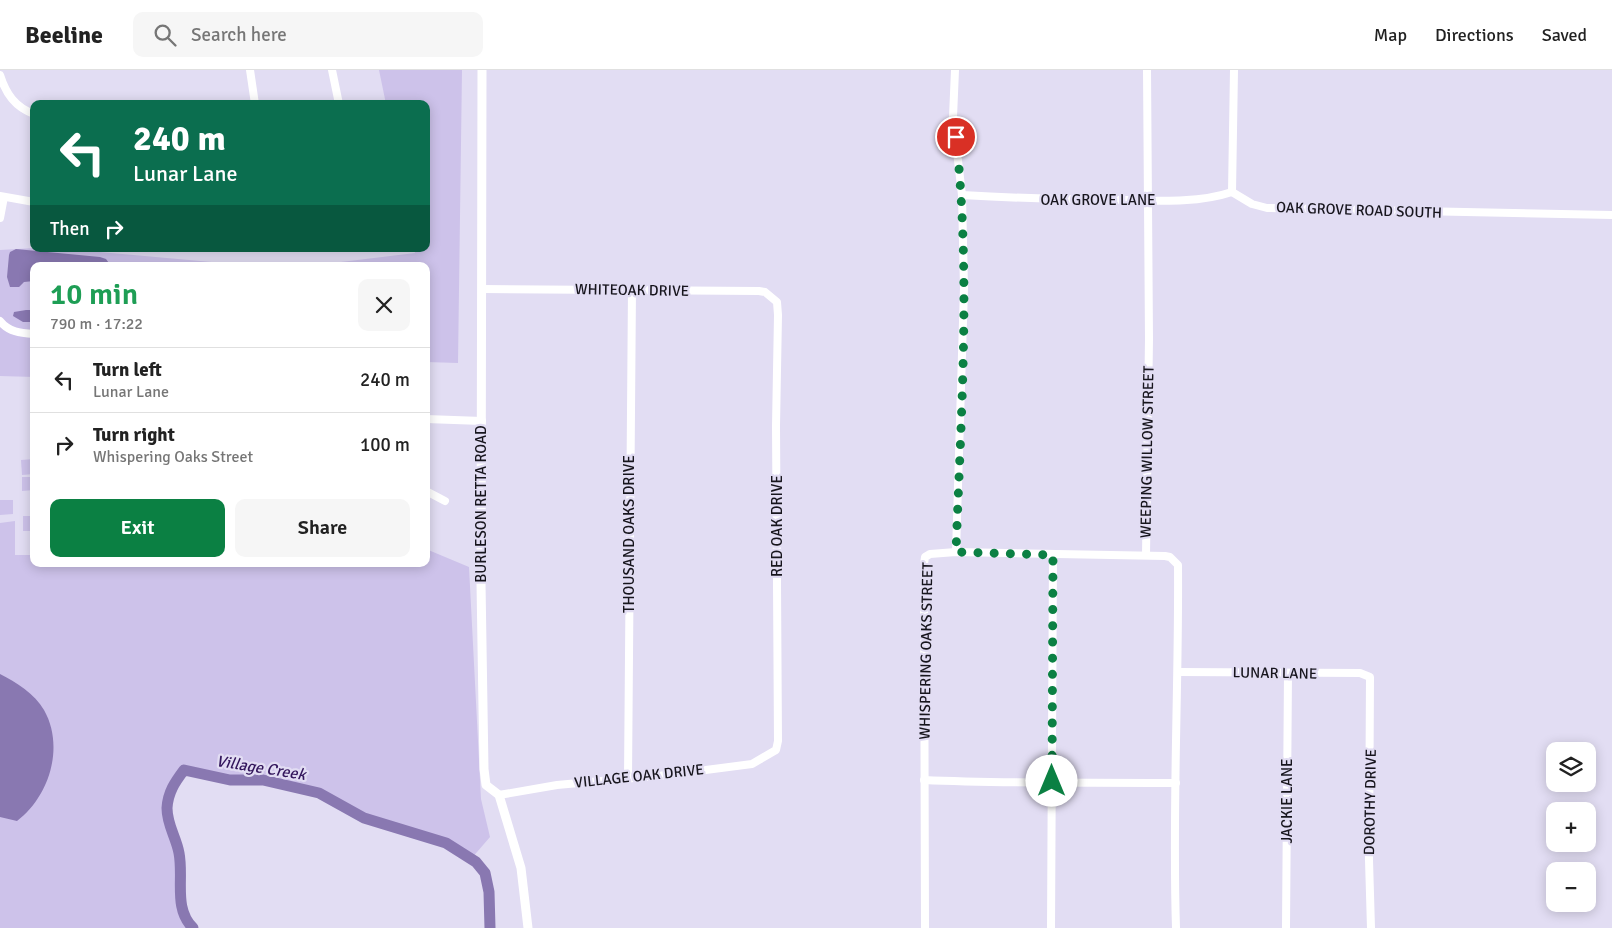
<!DOCTYPE html>
<html lang="en">
<head>
<meta charset="utf-8">
<style>
  body { margin:0; font-family:Signika,sans-serif; background:#f6f6f6; color:#222; height:100vh; display:flex; flex-direction:column; font-size:19px; white-space:nowrap }
  * { box-sizing:border-box; margin:0 }
  p { font-size:16px; color:#767676 }
  .icon { flex:none; width:28px; height:28px; fill:none; stroke:currentColor; stroke-width:2; stroke-linecap:round; stroke-linejoin:round }
  .map { position:relative; flex:1; overflow:hidden }
  .sheet { position:absolute; left:30px; top:192px; width:400px; height:305px; display:flex; flex-direction:column; background:#fff; border-radius:10px; box-shadow:0 2px 12px #0003 }
  .sheet>* { flex:none }
  .top-card { position:absolute; left:30px; top:30px; width:400px; height:152px; border-radius:10px; box-shadow:0 2px 12px #0003; background:#0b6e4f; color:#fff; overflow:hidden }
  .fabs { position:absolute; left:1546px; top:672px; display:grid; gap:10px }
  .fabs a { display:grid; place-items:center; width:50px; height:50px; border-radius:10px; background:#fff; box-shadow:0 2px 12px #0003; font-size:25px }
  .pin { position:absolute; display:grid; place-items:center; width:42px; height:42px; color:#fff; margin:-21px; border:2px solid #fff; border-radius:50%; box-shadow:0 1px 5px #0007 }
  .me { position:absolute; width:55px; margin:-28px; rotate:0deg; stroke-linejoin:round; filter:drop-shadow(0 0 4px #0008) }
  .turn { display:flex; align-items:center; gap:18px; height:105px; padding:0 20px; font-size:22px }
  .turn .icon { width:65px; height:65px; stroke-width:2.5 }
  .turn b { display:block; font-size:35px; line-height:42px }
  .then { display:flex; align-items:center; height:48px; padding:0 20px; background:#0003; gap:10px; font-size:19px }
  .round { display:grid; place-items:center; flex:none; width:52px; height:52px; border-radius:10px; background:#f6f6f6 }
  .summary { display:flex; align-items:center; justify-content:space-between; height:85px; padding:0 20px }
  h1 { font-size:30px; font-weight:600; line-height:38px; color:#1e9e55 }
  .button { display:flex; gap:10px; margin-top:auto; padding:10px 20px }
  .button a { flex:1; height:58px; border-radius:10px; background:#0b8043; color:#fff; font-size:20px; font-weight:600; line-height:58px; text-align:center }
  .button a+a { background:#f6f6f6; color:#222 }
  ul { padding:0; list-style:none }
  li { display:flex; align-items:center; gap:15px; height:65px; padding:0 20px; border-top:1px solid #e0e0e0 }
  li div { flex:1 }
  li b { display:block; font-size:19px }
  li em { font-style:normal }
  header { display:flex; align-items:center; gap:30px; box-sizing:border-box; height:70px; padding:0 25px; background:#fff; border-bottom:1px solid #e0e0e0 }
  header strong { font-size:24px }
  nav { display:flex; gap:28px; margin-inline-start:auto; font-size:18px }
  .search { width:350px; height:45px; background:#f6f6f6; display:flex; align-items:center; gap:12px; box-sizing:border-box; padding:0 18px; border-radius:10px; color:#767676; font-size:19px }
  .map>svg:first-child { display:block }
</style>
</head>
<body>
<header>
<strong>Beeline</strong>
<div class="search"><svg class="icon" aria-label="search" viewBox="0 0 24 24"><circle cx="10" cy="10" r="6"/><path d="M15 15l6 6"/></svg>Search here</div>
<nav><a>Map</a><a>Directions</a><a>Saved</a></nav>
</header>
<div class="map">
<svg width="1612" height="858" viewBox="0 0 1612 858">
  <rect width="100%" height="100%" fill="#e2ddf3"/>
  <g fill="#cdc2ea">
    <polygon points="379,0 462,0 458,293 426,292 426,196 308,196 415,183 414,179 426,179 426,34 386,34"/>
    <polygon points="34,178 66,179 257,196 34,196 34,307 0,306 0,180"/>
    <polygon points="34,389 34,404 22,405 21,390"/>
    <polygon points="34,407 34,420 22,421 22,407"/>
    <polygon points="0,430 13,430 13,444 0,445"/>
    <rect x="23" y="446" width="11" height="15"/>
    <path d="M15,451V485H34V494H426V479L469,497L481,729L490,767L471,789L446,773L364,748L319,723L263,710H230L184,700C175,712 168,722 167,738C167,755 176,767 179,783C184,809 173,838 193,858H0V453Z"/>
  </g>
  <g fill="#8978b1">
    <polygon points="16,179 100,187 106,189 111,196 34,196 34,211 24,212 19,217 10,217 7,207 9,185 10,182"/>
    <polygon points="26,240 34,240 34,252 23,252 13,246 14,242"/>
    <path d="M0,604C16,612 35,624 44,640C65,677 49,727 17,751L0,747Z"/>
  </g>
  <g fill="none" stroke-linecap="round" stroke-linejoin="round">
    <path stroke="#8978b1" stroke-width="11" d="M193,858C173,838 184,809 179,783C176,767 167,755 167,738C168,722 175,712 184,700L230,710H263L319,723L364,748L446,773L476,792L485,803L489,822L490,858"/>
    <g stroke="#fff" stroke-width="8">
      <polyline points="250,0 255,34"/>
      <polyline points="332,0 339,34"/>
      <polyline points="955,0 953,47 962,125 964,218 956,482"/>
      <polyline points="1234,0 1232,122 1252,134 1267,138 1612,145"/>
      <path d="M0,5C6,24 15,37 34,44"/>
      <path d="M962,125C1017,128 1072,130 1126,130C1161,131 1199,133 1232,122"/>
      <polyline points="0,126 34,132"/>
      <polyline points="0,148 4,127"/>
      <polyline points="482,219 759,221 765,222 777,232 778,245 776,356 778,671 776,680 752,694 667,705 557,715 499,725"/>
      <path d="M0,251C9,262 20,263 34,264"/>
      <polyline points="426,349 482,351"/>
      <polyline points="426,421 445,431"/>
      <polyline points="1146,485 1149,269 1147,0"/>
      <polyline points="1179,602 1360,603 1370,607 1369,790 1371,858"/>
      <polyline points="628,708 632,219"/>
      <path d="M924,710C1008,714 1092,712 1176,713"/>
      <path d="M925,858L924,494L925,487L930,484L956,482L1165,486L1170,487L1178,495C1179,616 1172,737 1176,858"/>
      <polyline points="1051,858 1053,485"/>
      <polyline points="1286,858 1288,603"/>
    </g>
    <polyline stroke="#fff" stroke-width="9" points="482,0 481,513 484,699 486,715 499,725 521,798 528,858"/>
  </g>
  <g fill="none" stroke-linecap="round" stroke-linejoin="round">
    <path stroke="#0b8043" stroke-width="9" stroke-dasharray="0 16.2" d="M956,67C971,204 961,344 956,482L1053,485L1052,711"/>
  </g>
  <g text-anchor="middle" stroke-width="4.5" stroke-linejoin="round" paint-order="stroke">
    <g font-size="15" fill="#17151d" stroke="#e2ddf3">
      <text x="1098" y="135">OAK GROVE LANE</text>
      <text transform="translate(1359 140) rotate(2)" y="5">OAK GROVE ROAD SOUTH</text>
      <text transform="translate(632 220) rotate(1)" y="5">WHITEOAK DRIVE</text>
      <text transform="translate(1147 382) rotate(-89)" y="5">WEEPING WILLOW STREET</text>
      <text transform="translate(481 434) rotate(-90)" y="5">BURLESON RETTA ROAD</text>
      <text transform="translate(777 456) rotate(-90)" y="5">RED OAK DRIVE</text>
      <text transform="translate(629 464) rotate(-90)" y="5">THOUSAND OAKS DRIVE</text>
      <text transform="translate(926 581) rotate(-89)" y="5">WHISPERING OAKS STREET</text>
      <text transform="translate(1275 603) rotate(1)" y="5">LUNAR LANE</text>
      <text transform="translate(639 706) rotate(-6)" y="5">VILLAGE OAK DRIVE</text>
      <text transform="translate(1287 731) rotate(-90)" y="5">JACKIE LANE</text>
      <text transform="translate(1370 732) rotate(-89)" y="5">DOROTHY DRIVE</text>
    </g>
    <g font-size="16" font-style="italic" fill="#33165c" stroke="#e2ddf3">
      <text transform="translate(261 697) rotate(9)" y="6">Village Creek</text>
    </g>
  </g>
</svg>
<div class="fabs">
<a><svg class="icon" aria-label="layers" viewBox="0 0 24 24"><path d="M12 4l9 5-9 5-9-5zM3 14l9 5 9-5"/></svg></a>
<a>+</a>
<a>−</a>
</div>
<div class="pin" style="left:956px;top:67px;background:#d93025"><svg class="icon" aria-label="arrive" viewBox="0 0 24 24"><path d="M6 21V4h12l-3 4 3 4H6"/></svg></div>
<svg class="me" style="left:1052px;top:711px" viewBox="-20 -20 40 40"><circle r="19" fill="#fff"/><path d="M0-13L10 11 0 6-10 11z" fill="#0b8043"/></svg>
<div class="top-card">
<div class="turn"><svg class="icon" aria-label="left" viewBox="0 0 24 24"><path d="M17 20v-9H6M10 6l-5 5 5 5"/></svg><div><b>240 m</b>Lunar Lane</div></div>
<div class="then">Then<svg class="icon" aria-label="right" viewBox="0 0 24 24"><path d="M7 20v-9h11M14 6l5 5-5 5"/></svg></div>
</div>
<section class="sheet">
<div class="summary"><div><h1>10 min</h1><p>790 m · 17:22</p></div><a class="round"><svg class="icon" aria-label="close" viewBox="0 0 24 24"><path d="M6 6l12 12M18 6L6 18"/></svg></a></div>
<ul>
<li><svg class="icon" aria-label="left" viewBox="0 0 24 24"><path d="M17 20v-9H6M10 6l-5 5 5 5"/></svg><div><b>Turn left</b><p>Lunar Lane</p></div><em>240 m</em></li>
<li><svg class="icon" aria-label="right" viewBox="0 0 24 24"><path d="M7 20v-9h11M14 6l5 5-5 5"/></svg><div><b>Turn right</b><p>Whispering Oaks Street</p></div><em>100 m</em></li>
</ul>
<div class="button"><a>Exit</a><a>Share</a></div>
</section>
</div>
</body>
</html>
